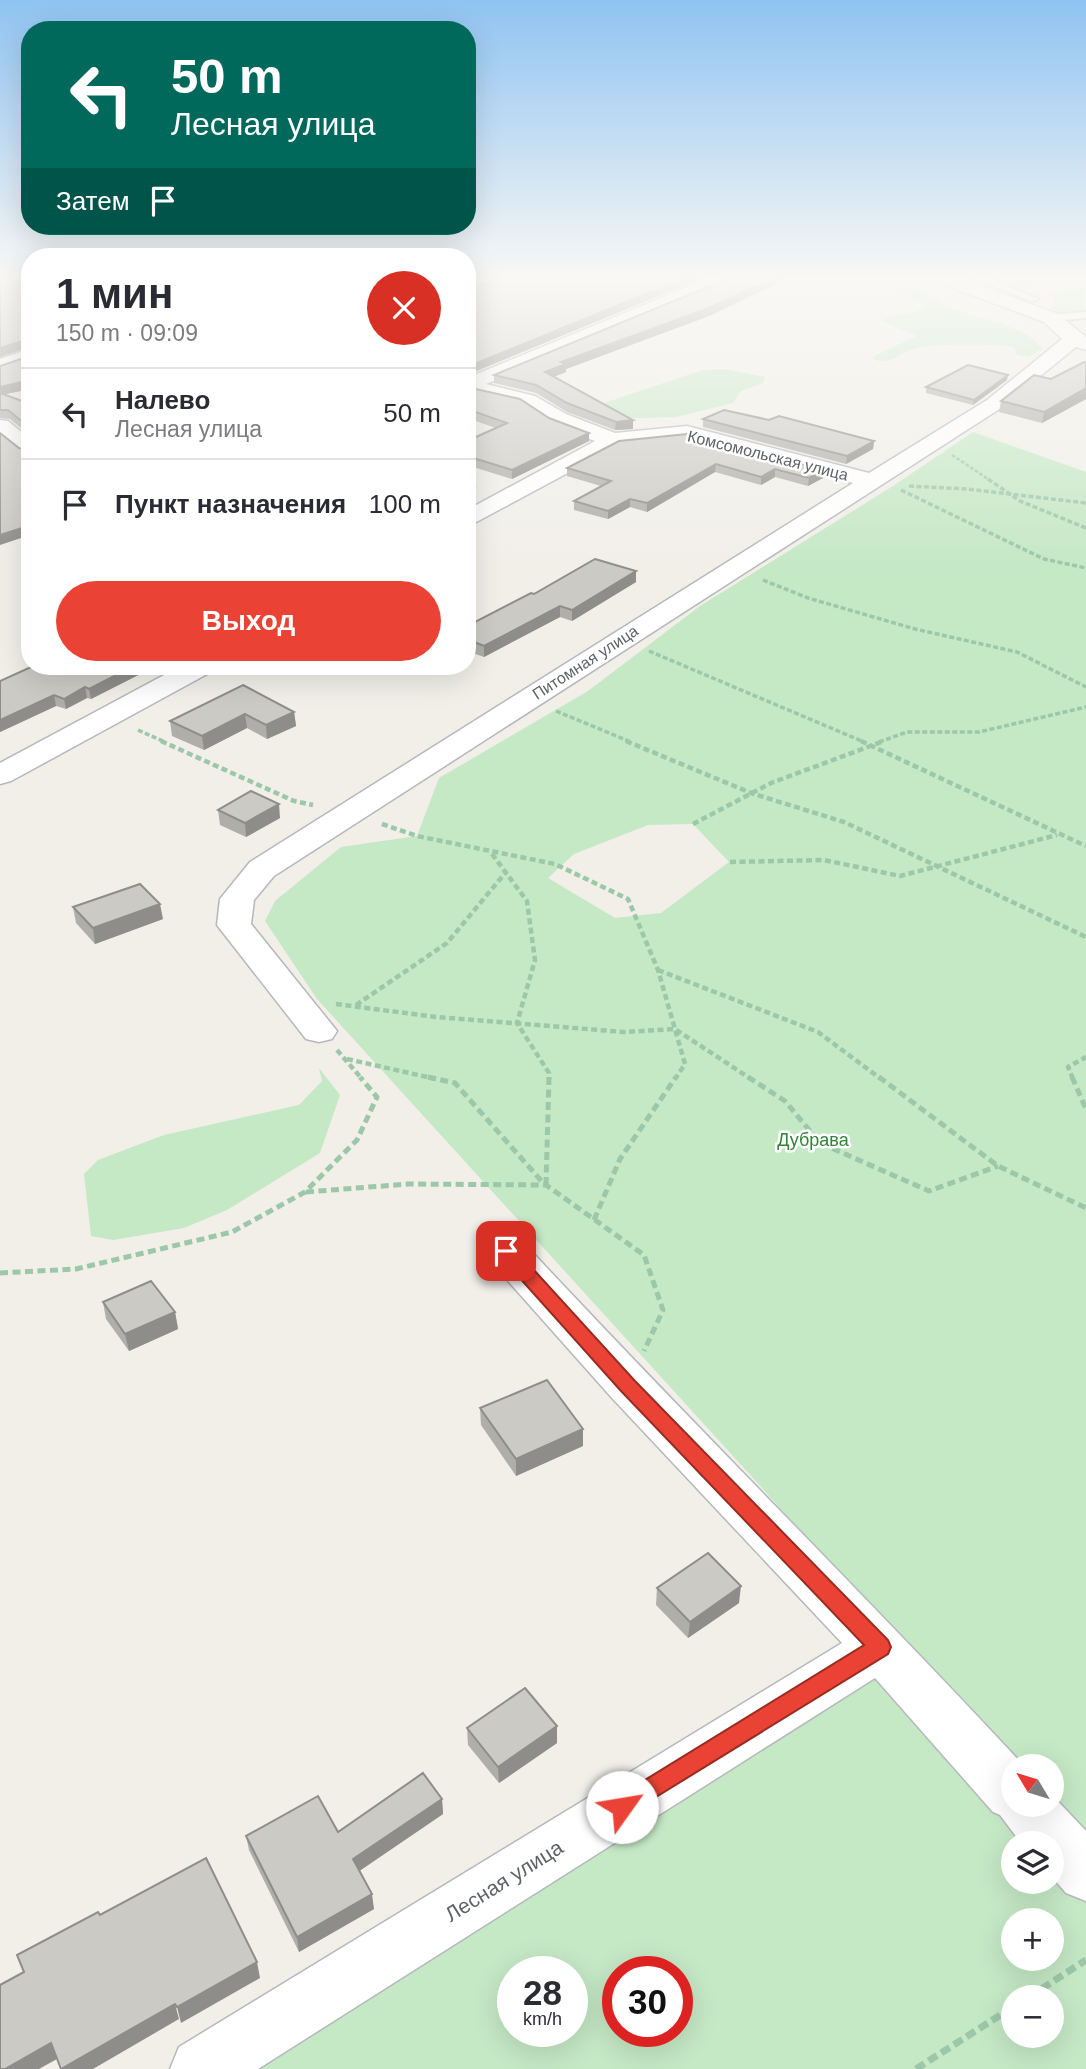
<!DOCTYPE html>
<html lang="ru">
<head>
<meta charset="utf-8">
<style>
  body { margin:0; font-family:Helvetica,sans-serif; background:#f2f2f3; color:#2b2b33; height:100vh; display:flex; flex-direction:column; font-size:26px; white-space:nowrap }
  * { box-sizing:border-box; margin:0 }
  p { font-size:23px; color:#7c7c81 }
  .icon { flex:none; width:38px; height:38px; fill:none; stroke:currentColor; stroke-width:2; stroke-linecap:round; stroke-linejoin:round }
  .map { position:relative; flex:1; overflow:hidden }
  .panel { position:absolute; left:21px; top:248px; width:455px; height:427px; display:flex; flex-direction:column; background:#fff; border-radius:28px; box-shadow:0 7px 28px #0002 }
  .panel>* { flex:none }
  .banner { position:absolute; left:21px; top:21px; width:455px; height:214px; border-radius:28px; box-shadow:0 7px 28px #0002; background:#00695c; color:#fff; overflow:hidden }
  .needle { width:46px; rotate:308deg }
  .tools { position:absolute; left:1001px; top:1754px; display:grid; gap:14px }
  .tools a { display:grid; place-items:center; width:63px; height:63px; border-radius:50%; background:#fff; box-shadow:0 7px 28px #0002; font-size:35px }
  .speed { position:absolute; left:497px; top:1956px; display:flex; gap:14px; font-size:35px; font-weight:700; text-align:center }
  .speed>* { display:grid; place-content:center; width:91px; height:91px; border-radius:50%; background:#fff; box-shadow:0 7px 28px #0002; line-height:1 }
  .speed small { font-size:18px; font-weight:400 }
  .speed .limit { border:10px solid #d22; background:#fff; color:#111 }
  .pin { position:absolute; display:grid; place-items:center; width:60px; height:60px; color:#fff; margin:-30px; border-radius:14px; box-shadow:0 4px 10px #0006 }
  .me { position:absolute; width:77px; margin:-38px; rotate:58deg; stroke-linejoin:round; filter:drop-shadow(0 0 5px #0008) }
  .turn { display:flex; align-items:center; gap:24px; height:147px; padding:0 35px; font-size:32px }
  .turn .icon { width:91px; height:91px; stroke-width:2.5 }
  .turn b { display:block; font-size:49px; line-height:60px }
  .then { display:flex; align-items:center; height:66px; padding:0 35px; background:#0003; gap:14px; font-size:26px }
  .round { display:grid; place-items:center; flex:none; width:74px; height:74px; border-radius:37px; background:#f2f2f3 }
  .head { display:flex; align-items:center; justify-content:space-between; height:119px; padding:0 35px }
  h1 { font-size:42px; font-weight:700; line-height:52px }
  .button { display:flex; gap:14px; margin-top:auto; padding:14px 35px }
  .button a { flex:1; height:80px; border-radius:42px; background:#ea4335; color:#fff; font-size:28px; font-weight:700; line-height:80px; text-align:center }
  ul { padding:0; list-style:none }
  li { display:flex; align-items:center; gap:21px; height:91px; padding:0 35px; border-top:2px solid #e1e1e2 }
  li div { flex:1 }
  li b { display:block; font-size:26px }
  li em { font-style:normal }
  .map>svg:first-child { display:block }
</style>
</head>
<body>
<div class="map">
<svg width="1086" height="2069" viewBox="0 0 1086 2069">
  <rect width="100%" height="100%" fill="#f1efe8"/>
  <polygon fill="#e0deda" points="989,277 1065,277 1027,290"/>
  <g fill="#c5e8c5" fill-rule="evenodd">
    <path d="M875,277C882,277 891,276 897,277C917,282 931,299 949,307C974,318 1028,325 1043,349L1028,357L1017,355L1014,347C994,344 932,343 914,349C898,354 890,366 873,359L874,356L917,336L881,321L892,316L918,311L923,305Z"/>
    <polygon points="1079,283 1086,285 1084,294 1086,311 1059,313 1051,308 1055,300 1050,292"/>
    <polygon points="725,369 765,377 763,383 741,391 733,403 676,417 615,419 598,405 703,370"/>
    <path d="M973,432L1086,472V2069H256L908,1652L753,1478L317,999L265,921L275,901L341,847L417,836L439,778L588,691L700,606L893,486ZM693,824L729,862L661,913L615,918L548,878L574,854L648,825ZM1013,1766H1052V1804H1013ZM1013,1843H1052V1881H1013ZM1013,1920H1052V1958H1013ZM513,1972H572V2032H513ZM618,1972H677V2032H618ZM1013,1997H1052V2035H1013Z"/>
    <polygon points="319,1068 340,1095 320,1153 227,1210 184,1228 113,1240 91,1236 84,1174 98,1160 164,1135 299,1105 322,1081"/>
  </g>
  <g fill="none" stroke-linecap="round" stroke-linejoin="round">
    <defs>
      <g id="service">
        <polygon points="972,277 985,277 1039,299 1031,301"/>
        <polygon points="1086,312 1086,318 1051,321 1046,318 1051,315"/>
      </g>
      <g id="minor">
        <polygon points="712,277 737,277 734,281 486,384 535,396 566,414 615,433 687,426 869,473 987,400 1062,339 1044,322 934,281 931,277 957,277 1058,314 1086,337 1086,350 1076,347 1001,408 274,876 254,900 251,924 337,1031 332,1039 319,1042 306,1039 217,925 220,899 250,862 853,483 687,439 618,446 467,527 467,510 595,441 550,424 521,405 467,392 467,378"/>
        <polygon points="0,420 8,421 30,439 30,457 22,455 0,437"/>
        <polygon points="179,667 213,667 209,673 11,781 0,784 0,763"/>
        <path d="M506,1236L521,1240C686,1418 859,1588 1024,1766H1013V1804H1052V1795L1086,1831V1901L1066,1893L1052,1877V1843H1021L1000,1815L993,1812L875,1678L258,2069H170L179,2047L842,1643L612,1398L491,1262L485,1251L491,1240Z"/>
      </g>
      <g id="tertiary">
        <polygon points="484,277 512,277 510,281 467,295 467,283"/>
        <polygon points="30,349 30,362 0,372 0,359"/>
      </g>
    </defs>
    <use href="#service" stroke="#b5b8bc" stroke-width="4"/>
    <use href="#minor" stroke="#b5b8bc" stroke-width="3"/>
    <use href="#tertiary" stroke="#b5b8bc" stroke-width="4"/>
    <polyline stroke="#9cc7a9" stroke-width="2.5" stroke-dasharray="3.5 2" stroke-linecap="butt" points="952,455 991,481"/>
    <g stroke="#9cc7a9" stroke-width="3.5" stroke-dasharray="5 2.5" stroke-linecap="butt">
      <polyline points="988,479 1020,501 1086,528"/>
      <polyline points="909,486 967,489 1086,503"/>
      <polyline points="901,490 1044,559 1086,568"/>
      <polyline points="763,580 808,598 915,629 1017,652 1086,687"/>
      <polyline points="649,651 864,742"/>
      <polyline points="556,711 631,742"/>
      <polyline points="138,730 165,742"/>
      <polyline points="879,742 907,732 979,732 1086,707"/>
    </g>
    <g stroke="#9cc7a9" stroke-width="4.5" stroke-dasharray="6 3.5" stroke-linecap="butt">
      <polyline points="161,741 294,801 313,805"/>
      <polyline points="626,741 751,793 844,822 1086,937"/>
      <polyline points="861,741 1086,846"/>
      <polyline points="382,824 417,836 555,864 628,899 658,970 685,1064 675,1079"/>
      <polyline points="693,824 771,783 884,741"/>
      <polyline points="492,854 527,901 535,960 517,1023 549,1073 549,1079"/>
      <polyline points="730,862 824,860 900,876 1057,835"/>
      <polyline points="658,970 818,1032 881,1079"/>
      <polyline points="336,1004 436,1017 624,1032 675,1029 751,1079"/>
      <polyline points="356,1005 447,943 506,872"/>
      <polyline points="337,1050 362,1079"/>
      <polyline points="347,1059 436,1079"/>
      <polyline points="1073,1079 1068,1067 1086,1057"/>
    </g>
    <g stroke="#9cc7a9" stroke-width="5" stroke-dasharray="8 4.5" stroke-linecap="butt">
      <polyline points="428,1077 455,1083 545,1185"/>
      <polyline points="748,1077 785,1101 820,1143 929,1191 998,1166"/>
      <polyline points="879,1077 998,1166 1086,1208"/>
      <polyline points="1072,1077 1086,1109"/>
      <polyline points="546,1185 549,1077"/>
      <polyline points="306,1192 408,1184 546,1185 644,1255 663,1310 644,1351"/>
      <polyline points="594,1220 620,1159 676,1077"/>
      <polyline points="0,1273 76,1269 232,1232 305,1192 357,1140 377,1097 360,1077"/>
    </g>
    <g stroke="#9cc7a9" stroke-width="7" stroke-dasharray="10 5" stroke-linecap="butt">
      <polyline points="1029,1997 1086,1960"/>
      <polyline points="916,2069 1013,2007"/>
    </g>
    <use href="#service" fill="#fff" fill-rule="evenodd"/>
    <use href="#minor" fill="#fff" fill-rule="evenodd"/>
    <use href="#tertiary" fill="#fff" fill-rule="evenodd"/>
  </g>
  <g fill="#afaea9">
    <polygon points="732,277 791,277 709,316 566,369 566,372 554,377 633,429 615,430 567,412 536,393 494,383 494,375"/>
    <polygon points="30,356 30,389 3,395 30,404 30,435 10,419 0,418 0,366"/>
    <polygon points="1086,363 1086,399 1042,423 999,412 1001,401"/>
    <polygon points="1007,380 973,405 926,393 926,387"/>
    <polygon points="467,387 589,433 589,441 512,479 467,465 467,441 496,428 467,418"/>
    <polygon points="703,419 874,441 873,449 846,464 703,427"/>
    <polygon points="619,441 823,478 808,486 775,477 761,485 715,472 647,512 630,507 608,519 574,510 574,501 601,486 567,476 567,468"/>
    <polygon points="636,571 636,582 572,621 560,617 484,657 467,651 467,626 534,594"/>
    <polygon points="154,667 91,699 87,698 66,709 56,706 0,732 0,681"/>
    <polygon points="243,685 294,712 296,726 267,739 247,728 204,750 172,736 170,721"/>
    <polygon points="218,810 280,818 246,837 220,825"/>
    <polygon points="73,907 163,919 95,944 76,923"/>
    <polygon points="103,1302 175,1312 178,1329 129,1351 106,1319"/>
    <polygon points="480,1408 583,1429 583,1446 516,1476 481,1425"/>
    <polygon points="657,1588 739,1603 688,1638 656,1605"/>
    <polygon points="467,1728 557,1743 499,1783 468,1745"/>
    <polygon points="442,1799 443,1814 359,1871 374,1909 299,1952 249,1850 246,1836 338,1832"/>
  </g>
  <g fill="#8f8d8a">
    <polygon points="687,277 705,277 467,375 467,367"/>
    <polygon points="776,277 791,277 709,316 566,369 566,372 545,380 545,372 561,362"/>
    <polygon points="28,339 29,347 0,357 0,348"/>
    <polygon points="1008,375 1007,380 973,405 974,400"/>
    <polygon points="30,380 30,389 0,395 0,387"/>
    <polygon points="1086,388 1086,399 1042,423 1044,412"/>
    <polygon points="633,420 633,429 615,430 616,422"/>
    <polygon points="589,433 589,441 512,479 512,470"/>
    <polygon points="874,441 873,449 846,464 847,456"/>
    <polygon points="716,464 715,472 647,512 647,503"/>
    <polygon points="775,469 775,477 761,485 761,477"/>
    <polygon points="824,470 823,478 808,486 809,478"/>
    <polygon points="474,487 474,498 467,501 467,490"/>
    <polygon points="630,499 630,507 608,519 608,511"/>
    <polygon points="28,526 30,535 0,545 0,535"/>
    <polygon points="636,571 636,582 572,621 572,610"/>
    <polygon points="560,606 560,617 484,657 484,646"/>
    <polygon points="132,667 154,667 91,699 89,689"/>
    <polygon points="85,687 87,698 66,709 64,699"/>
    <polygon points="54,695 56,706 0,732 0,720"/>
    <polygon points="294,712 296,726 267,739 266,725"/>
    <polygon points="245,714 247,728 204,750 202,736"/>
    <polygon points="279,804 280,818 246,837 245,823"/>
    <polygon points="160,904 163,919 95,944 93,928"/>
    <polygon points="175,1312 178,1329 129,1351 125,1334"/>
    <polygon points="583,1429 583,1446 516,1476 516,1459"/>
    <polygon points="741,1586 739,1603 688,1638 690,1622"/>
    <polygon points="557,1726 557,1743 499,1783 498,1767"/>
    <polygon points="442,1799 443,1814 355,1874 353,1859"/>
    <polygon points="372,1894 374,1909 299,1952 297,1937"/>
    <polygon points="257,1962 260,1978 181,2023 177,2007"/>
    <polygon points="175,2004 179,2019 93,2069 61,2069"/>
    <polygon points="51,2043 57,2059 39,2069 5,2069"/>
  </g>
  <g fill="#cccac5" stroke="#8f8d8a" stroke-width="2">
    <polygon points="0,277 30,277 30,340 28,339 0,348"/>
    <polygon points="507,277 687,277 467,367 467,289"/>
    <polygon points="732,277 776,277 709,308 561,362 566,364 545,372 633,420 616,422 567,403 536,385 494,375"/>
    <polygon points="30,356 30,380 0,387 0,366"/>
    <polygon points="1084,362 1086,363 1086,388 1044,412 1001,401 1034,375 1051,379"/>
    <polygon points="968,365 1008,375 974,400 926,387"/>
    <polygon points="467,387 520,399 549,418 589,433 512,470 467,456 467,441 507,423 467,409"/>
    <polygon points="0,393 30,404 30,428 8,410 0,410"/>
    <polygon points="724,410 769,420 779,416 874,441 847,456 703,419"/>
    <polygon points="0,433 19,448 30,450 30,526 28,526 0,535"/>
    <polygon points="687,434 824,470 809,478 775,469 761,477 716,464 647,503 630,499 608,511 574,501 611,481 567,468 619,441"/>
    <polygon points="467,485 474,487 467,490"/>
    <polygon points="595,559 636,571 572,610 560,606 484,646 467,639 467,626 531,593 534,594"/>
    <polygon points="31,667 132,667 89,689 85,687 64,699 54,695 0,720 0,681"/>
    <polygon points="243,685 294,712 266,725 245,714 202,736 170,721"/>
    <polygon points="251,791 279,804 245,823 218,810"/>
    <polygon points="140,884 160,904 93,928 73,907"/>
    <polygon points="151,1281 175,1312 125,1334 103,1302"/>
    <polygon points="547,1380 583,1429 516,1459 480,1408"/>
    <polygon points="708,1553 741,1586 690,1622 657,1588"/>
    <polygon points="525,1688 557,1726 498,1767 467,1728"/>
    <polygon points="423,1773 442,1799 353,1859 372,1894 297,1937 246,1836 318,1796 338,1832"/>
    <polygon points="206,1858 257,1962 177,2007 175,2004 61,2069 51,2043 5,2069 0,2069 0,1985 24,1972 17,1955 98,1912 100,1915"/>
  </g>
  <linearGradient id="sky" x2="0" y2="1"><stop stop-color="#8fc3f1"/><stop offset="0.49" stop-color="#f9f8f5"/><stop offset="1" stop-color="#f9f8f5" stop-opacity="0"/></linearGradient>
  <rect width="1086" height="567" fill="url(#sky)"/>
  <polygon fill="#ea4335" stroke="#982c22" stroke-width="2" points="506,1245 513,1247 635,1381 888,1640 891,1647 888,1654 622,1818 614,1815 610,1807 614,1799 864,1645 621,1391 500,1256 497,1251 500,1247"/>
  <g text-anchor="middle" stroke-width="5" stroke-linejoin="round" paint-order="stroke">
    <g font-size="16" fill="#5f6368" stroke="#fff">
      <text transform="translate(768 455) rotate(14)" y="6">Комсомольская улица</text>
      <text transform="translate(585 662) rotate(-33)" y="6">Питомная улица</text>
    </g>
    <g font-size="18" fill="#348238" stroke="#fff">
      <text x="813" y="1146">Дубрава</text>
    </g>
    <g font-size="21" fill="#5f6368" stroke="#fff">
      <text transform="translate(504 1881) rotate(-32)" y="7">Лесная улица</text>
    </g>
  </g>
</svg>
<div class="tools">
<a><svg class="needle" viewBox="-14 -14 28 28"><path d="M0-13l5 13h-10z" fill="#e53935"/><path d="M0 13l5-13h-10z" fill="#7c7c81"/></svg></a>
<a><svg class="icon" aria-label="layers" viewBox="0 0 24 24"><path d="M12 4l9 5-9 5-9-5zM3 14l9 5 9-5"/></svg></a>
<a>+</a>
<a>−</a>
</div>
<div class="speed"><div>28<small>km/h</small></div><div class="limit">30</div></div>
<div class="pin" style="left:506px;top:1251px;background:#d93025"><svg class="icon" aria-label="arrive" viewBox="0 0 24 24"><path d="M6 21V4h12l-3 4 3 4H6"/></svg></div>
<svg class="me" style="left:622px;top:1807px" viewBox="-20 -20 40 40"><circle r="19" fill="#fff"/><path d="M0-13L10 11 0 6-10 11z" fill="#ea4335"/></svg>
<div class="banner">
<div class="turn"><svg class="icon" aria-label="left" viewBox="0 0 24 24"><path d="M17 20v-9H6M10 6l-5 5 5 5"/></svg><div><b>50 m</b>Лесная улица</div></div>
<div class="then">Затем<svg class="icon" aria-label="arrive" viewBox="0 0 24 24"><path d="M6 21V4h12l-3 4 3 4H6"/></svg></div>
</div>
<section class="panel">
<div class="head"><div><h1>1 мин</h1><p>150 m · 09:09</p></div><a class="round" style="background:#d93025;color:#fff"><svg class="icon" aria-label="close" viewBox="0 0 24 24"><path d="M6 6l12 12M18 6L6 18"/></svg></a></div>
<ul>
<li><svg class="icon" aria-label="left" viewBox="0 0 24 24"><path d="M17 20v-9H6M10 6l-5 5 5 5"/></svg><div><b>Налево</b><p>Лесная улица</p></div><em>50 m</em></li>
<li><svg class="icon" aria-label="arrive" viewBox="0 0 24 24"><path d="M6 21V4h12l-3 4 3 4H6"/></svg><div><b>Пункт назначения</b></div><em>100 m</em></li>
</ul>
<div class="button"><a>Выход</a></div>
</section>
</div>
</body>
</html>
